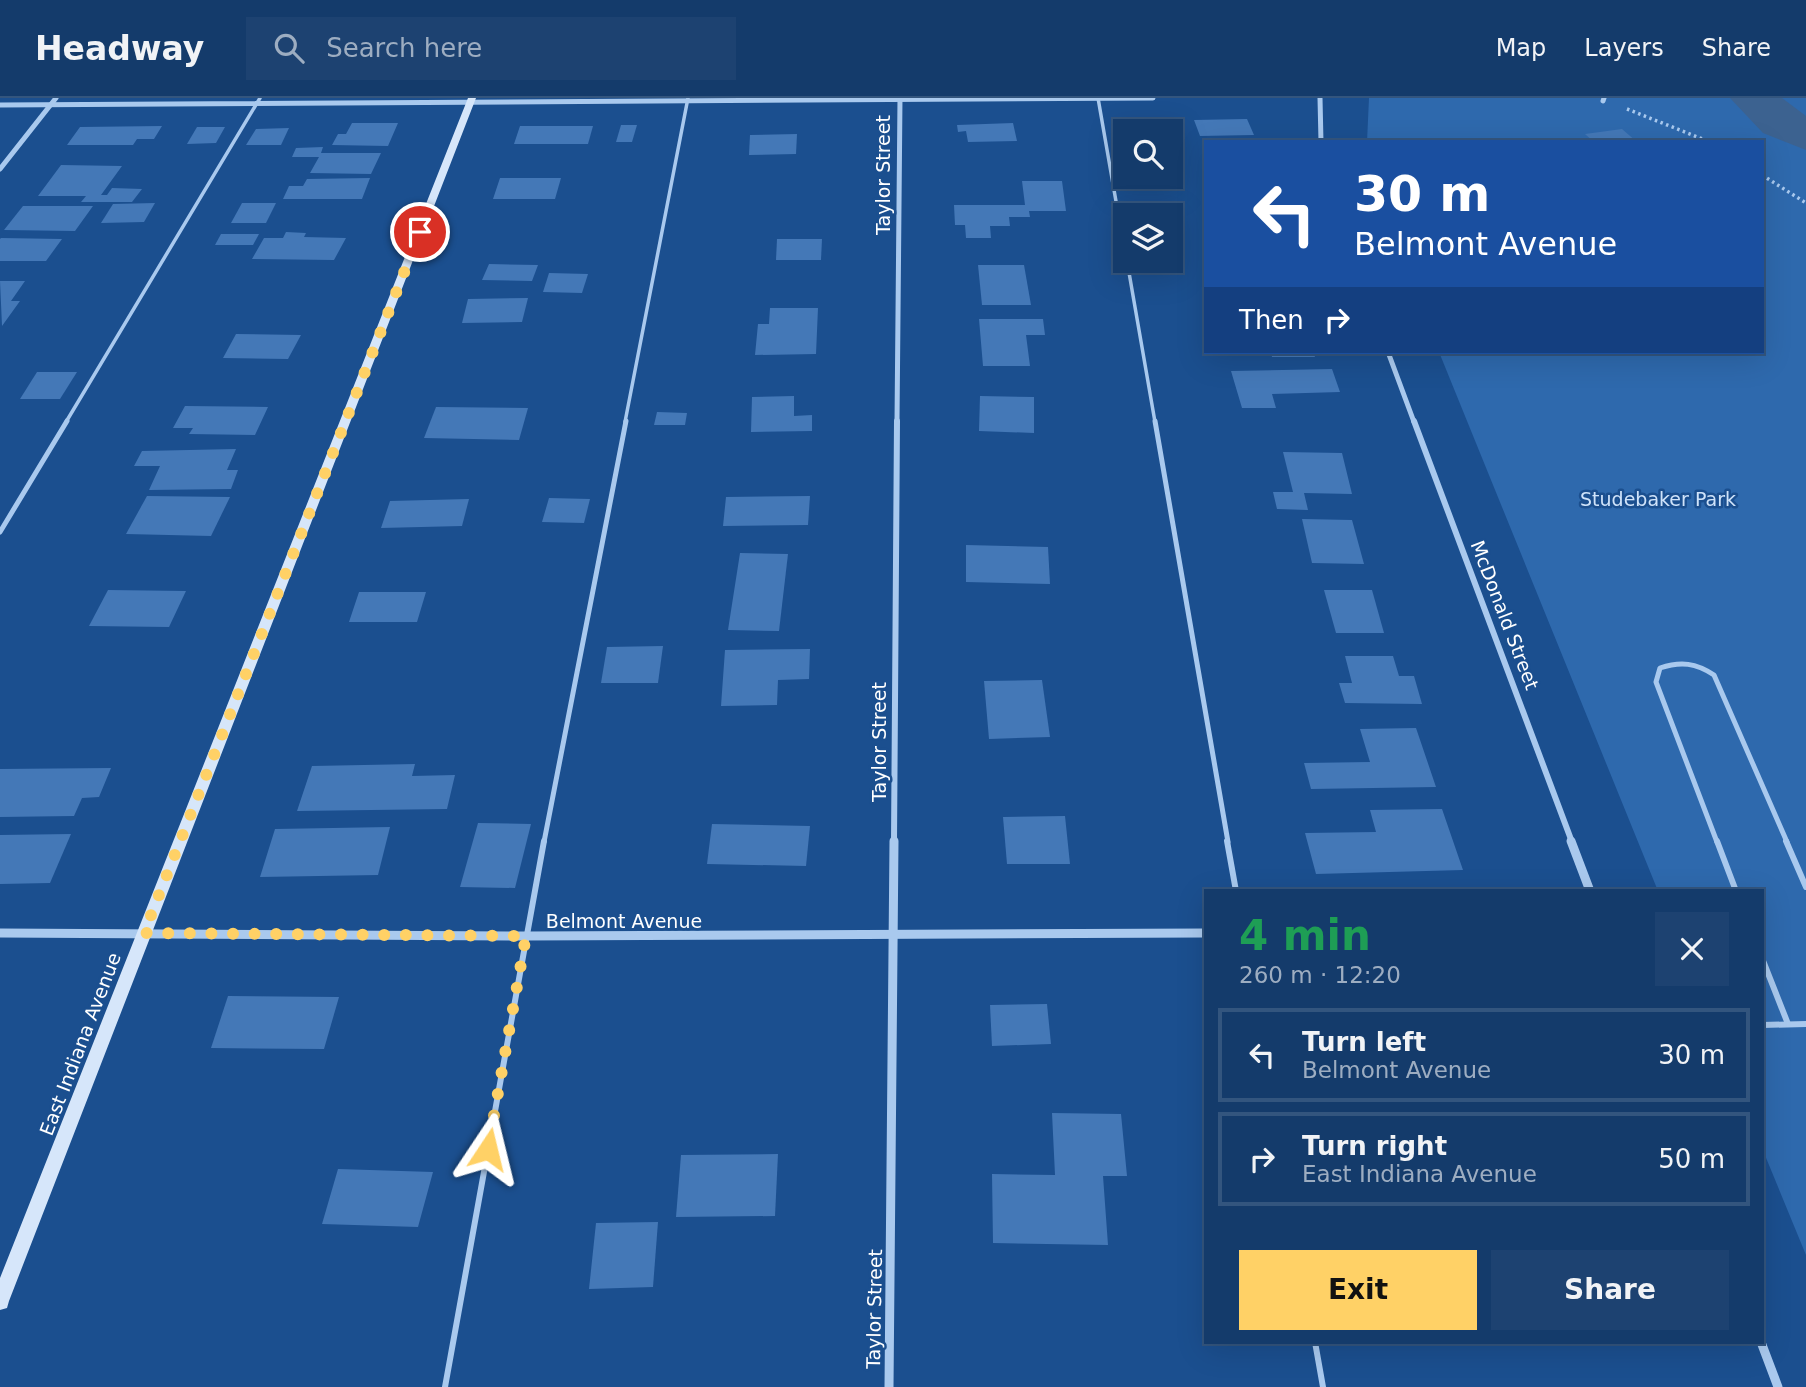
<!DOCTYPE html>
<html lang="en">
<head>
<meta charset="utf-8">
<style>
  body { margin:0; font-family:"DejaVu Sans",sans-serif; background:#1d4271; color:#f1f3f6; height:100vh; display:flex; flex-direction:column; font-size:26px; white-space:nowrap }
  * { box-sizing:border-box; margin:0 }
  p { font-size:23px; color:#9dadc1 }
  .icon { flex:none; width:38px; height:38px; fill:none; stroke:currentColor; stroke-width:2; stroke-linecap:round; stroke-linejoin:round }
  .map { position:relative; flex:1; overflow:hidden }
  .side { position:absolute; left:1204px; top:791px; width:560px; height:455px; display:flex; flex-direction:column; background:#143b6b; border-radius:0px; box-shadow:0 7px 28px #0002,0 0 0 2px #33557e }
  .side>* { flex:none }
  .hud { position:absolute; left:1204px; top:42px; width:560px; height:214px; border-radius:0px; box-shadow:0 7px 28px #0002,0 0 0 2px #33557e; background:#1a4fa0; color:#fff; overflow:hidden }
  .buttons { position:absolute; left:1113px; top:21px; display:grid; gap:14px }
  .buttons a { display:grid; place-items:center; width:70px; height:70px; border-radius:0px; background:#143b6b; box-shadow:0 7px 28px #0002,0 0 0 2px #33557e; font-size:35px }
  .pin { position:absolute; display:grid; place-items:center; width:60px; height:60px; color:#fff; margin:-30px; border:4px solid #fff; border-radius:50%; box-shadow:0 2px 7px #0007 }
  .me { position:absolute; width:77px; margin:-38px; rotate:10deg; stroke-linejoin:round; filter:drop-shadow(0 0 5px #0008) }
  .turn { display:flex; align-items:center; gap:24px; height:147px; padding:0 35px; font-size:32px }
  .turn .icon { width:91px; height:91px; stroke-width:2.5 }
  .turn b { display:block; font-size:49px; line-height:60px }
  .then { display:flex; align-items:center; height:66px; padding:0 35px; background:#0003; gap:14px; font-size:26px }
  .round { display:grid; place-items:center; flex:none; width:74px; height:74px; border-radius:0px; background:#1d4271 }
  .headline { display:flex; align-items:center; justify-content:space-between; height:119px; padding:0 35px }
  h1 { font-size:42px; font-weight:600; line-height:52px; color:#1e9e55 }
  .primary-button { display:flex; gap:14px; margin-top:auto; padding:14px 35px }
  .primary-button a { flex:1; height:80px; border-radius:0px; background:#ffd166; color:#111; font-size:28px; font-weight:600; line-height:80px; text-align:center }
  .primary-button a+a { background:#1d4271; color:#f1f3f6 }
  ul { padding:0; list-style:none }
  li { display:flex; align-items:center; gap:21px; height:94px; margin:0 14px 10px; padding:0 21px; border:4px solid #33557e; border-radius:0px }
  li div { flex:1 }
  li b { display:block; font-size:26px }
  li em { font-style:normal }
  header { display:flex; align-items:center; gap:42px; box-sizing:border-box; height:98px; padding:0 35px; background:#143b6b; border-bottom:2px solid #33557e }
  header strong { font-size:33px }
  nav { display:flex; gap:38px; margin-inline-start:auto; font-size:24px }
  .search { width:490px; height:63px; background:#1d4271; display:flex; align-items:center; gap:18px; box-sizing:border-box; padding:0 24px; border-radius:0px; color:#9dadc1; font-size:26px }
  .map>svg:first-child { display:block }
</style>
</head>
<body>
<header>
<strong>Headway</strong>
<div class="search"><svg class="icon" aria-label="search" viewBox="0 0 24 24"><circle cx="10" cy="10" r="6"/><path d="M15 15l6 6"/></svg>Search here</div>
<nav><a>Map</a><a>Layers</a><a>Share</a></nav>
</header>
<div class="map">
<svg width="1806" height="1289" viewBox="0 0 1806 1289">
  <rect width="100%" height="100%" fill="#1b4f8f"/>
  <polygon fill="#2e69ad" points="1369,0 1806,0 1806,1157 1762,1050 1762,793 1658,793 1439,254 1762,254 1762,44 1367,44"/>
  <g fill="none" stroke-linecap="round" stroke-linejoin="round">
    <polygon fill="#3c6290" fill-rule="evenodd" points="1730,0 1782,0 1806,18 1806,52 1763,35"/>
  </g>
  <g fill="#4478b7">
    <polygon points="1247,21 1254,37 1200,38 1194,22"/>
    <polygon points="352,25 398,25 388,48 332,47 338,36 346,36"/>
    <polygon points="1013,25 1017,43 968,44 966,33 958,34 957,27"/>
    <polygon points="621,27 637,27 632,44 616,44"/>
    <polygon points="162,28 154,41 137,41 133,47 67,47 80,29"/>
    <polygon points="520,28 593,28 588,46 514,46"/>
    <polygon points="197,29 225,29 216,45 187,46"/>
    <polygon points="289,30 281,47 246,47 256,31"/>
    <polygon points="1622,31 1637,44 1594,44 1585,36"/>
    <polygon points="797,36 796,56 749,57 750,37"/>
    <polygon points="323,49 321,55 381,55 371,76 310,75 319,59 292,59 296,50"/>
    <polygon points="61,67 122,68 101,97 107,97 112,90 142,91 132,104 81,104 86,98 38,98"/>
    <polygon points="1122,72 1125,72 1125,79 1164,79 1165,87 1124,86"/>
    <polygon points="370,80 362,101 283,101 289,88 303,88 307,81"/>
    <polygon points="500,80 561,80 555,101 493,101"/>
    <polygon points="1022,83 1062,83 1066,113 1029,113 1030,119 1009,119 1010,128 990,128 991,140 966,140 965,127 955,127 954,107 1025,107"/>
    <polygon points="155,105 144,124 101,125 113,106"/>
    <polygon points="242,105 276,105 266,125 231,125"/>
    <polygon points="23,108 93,108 75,133 4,132"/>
    <polygon points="286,134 306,135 304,139 346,140 334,162 252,161 264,140 283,140"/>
    <polygon points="221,136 259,136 253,147 215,147"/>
    <polygon points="0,141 1,140 62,141 46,163 0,163"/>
    <polygon points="777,141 822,141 821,162 776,162"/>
    <polygon points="489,166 538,167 532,183 482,182"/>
    <polygon points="978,167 1024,167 1031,207 982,207"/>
    <polygon points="549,175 588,176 582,195 543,194"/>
    <polygon points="0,183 25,183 11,203 20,203 2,228"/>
    <polygon points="528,200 522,224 462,225 468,201"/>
    <polygon points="770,210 818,210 816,256 755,257 758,226 769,226"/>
    <polygon points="979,221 1043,221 1045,237 1026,237 1030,268 983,268"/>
    <polygon points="236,236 301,237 288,261 223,260"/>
    <polygon points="1271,254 1313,254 1315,259 1272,259"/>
    <polygon points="1332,271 1340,294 1272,296 1276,310 1242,310 1231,273"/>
    <polygon points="37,274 77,274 60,301 20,301"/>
    <polygon points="794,298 794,318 812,317 812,333 751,334 752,299"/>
    <polygon points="980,298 1034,299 1034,335 979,333"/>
    <polygon points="185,308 268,309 255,337 189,336 193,330 173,330"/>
    <polygon points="436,309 528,310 519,342 424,340"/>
    <polygon points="657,314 687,315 685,327 654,327"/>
    <polygon points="236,351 227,372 238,372 231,391 149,392 160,368 134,368 142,353"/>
    <polygon points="1283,354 1342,355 1352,396 1304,395 1308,412 1277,411 1273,394 1293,394"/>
    <polygon points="147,398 230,399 211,438 126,436"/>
    <polygon points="810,398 808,427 723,428 726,399"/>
    <polygon points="549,400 590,401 584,425 542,424"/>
    <polygon points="469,401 462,428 381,430 390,403"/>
    <polygon points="1302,421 1352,422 1364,466 1312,465"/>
    <polygon points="966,447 1048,449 1050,486 966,484"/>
    <polygon points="740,455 788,456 779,533 728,532"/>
    <polygon points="108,492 186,493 169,529 89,528"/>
    <polygon points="1324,492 1372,492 1384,535 1336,535"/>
    <polygon points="359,494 426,494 417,524 349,524"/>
    <polygon points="663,548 658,585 601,585 607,549"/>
    <polygon points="810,551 809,581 778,582 777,607 721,608 725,552"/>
    <polygon points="1345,558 1393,558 1399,578 1414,578 1422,606 1345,605 1339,585 1352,585"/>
    <polygon points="1042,582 1050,639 989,641 984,583"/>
    <polygon points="1416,630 1436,689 1311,691 1304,665 1370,664 1360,631"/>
    <polygon points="415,666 412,678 455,677 447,711 297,713 312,668"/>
    <polygon points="111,670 99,699 82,700 74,718 0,719 0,671"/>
    <polygon points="1442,711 1463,772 1316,776 1305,735 1376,734 1370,712"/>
    <polygon points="1065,718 1070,766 1007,766 1003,719"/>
    <polygon points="478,725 531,726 515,790 460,789"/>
    <polygon points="712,726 810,728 806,768 707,766"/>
    <polygon points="390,729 378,777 260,779 275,731"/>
    <polygon points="71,736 50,785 0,786 0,737"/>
    <polygon points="228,898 339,899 324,951 211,950"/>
    <polygon points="1047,906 1051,946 992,948 990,907"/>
    <polygon points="1052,1015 1121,1016 1127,1078 1103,1078 1108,1147 993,1145 992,1076 1055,1077"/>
    <polygon points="778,1056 775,1118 676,1119 681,1057"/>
    <polygon points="338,1071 433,1074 418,1129 322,1126"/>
    <polygon points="658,1124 653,1189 589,1191 596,1125"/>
  </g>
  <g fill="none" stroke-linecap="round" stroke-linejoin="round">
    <g stroke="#a9c9ee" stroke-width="3.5" stroke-dasharray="2.5 3.5" stroke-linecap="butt">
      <polyline points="1627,11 1710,44"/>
      <polyline points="1762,77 1806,105"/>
    </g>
    <g stroke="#a9c9ee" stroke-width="3.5">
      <polyline points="1098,0 1125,155"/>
      <polyline points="1127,163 1155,324"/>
      <polyline points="66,324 260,0"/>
      <polyline points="625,324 688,0"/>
    </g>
    <g stroke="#a9c9ee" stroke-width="5">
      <polyline points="1155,323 1228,744"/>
      <polyline points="0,434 67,323"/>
      <polyline points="544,744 626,323"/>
      <path d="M1717,744L1656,584L1660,570C1681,563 1696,565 1714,577L1787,744"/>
    </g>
    <g stroke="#a9c9ee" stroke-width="6">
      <polyline points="1227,743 1236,793"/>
      <polyline points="1717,743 1736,793"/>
      <polyline points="1786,743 1806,789"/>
      <polyline points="1762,860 1788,926"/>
      <polyline points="1762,927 1806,926"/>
      <polyline points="1315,1244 1323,1289"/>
      <polyline points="445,1289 544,743"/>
    </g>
    <g stroke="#a9c9ee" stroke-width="5">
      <polyline points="1320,0 1321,44"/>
      <polyline points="1603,3 1604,0"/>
      <polyline points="0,7 1153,0"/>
      <polyline points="0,71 56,0"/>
      <polyline points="1388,254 1414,324"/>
      <polyline points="897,324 900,0"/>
    </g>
    <g stroke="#a9c9ee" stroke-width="6">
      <polyline points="1414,323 1572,744"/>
      <polyline points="894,744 897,323"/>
    </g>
    <g stroke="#a9c9ee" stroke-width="9">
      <polyline points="1571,743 1590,793"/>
      <polyline points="0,835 526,838 1206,835"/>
      <polyline points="1761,1244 1778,1289"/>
      <polyline points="889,1289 894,743"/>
    </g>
    <polygon fill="#d6e6fa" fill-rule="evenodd" points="468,0 476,0 9,1203 7,1210 0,1212 0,1180"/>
  </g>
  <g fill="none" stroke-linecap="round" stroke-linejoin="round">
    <polyline stroke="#ffd166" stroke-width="12" stroke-dasharray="0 21.6" points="420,134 144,835 526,838 488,1051"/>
  </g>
  <g text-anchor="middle" stroke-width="5" stroke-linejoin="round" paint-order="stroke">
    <g font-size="19" fill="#fff" stroke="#1b4f8f">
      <text transform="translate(883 77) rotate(-90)" y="7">Taylor Street</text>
      <text transform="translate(1505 517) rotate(69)" y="7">McDonald Street</text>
      <text transform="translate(879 644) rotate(-90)" y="7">Taylor Street</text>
      <text x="624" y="830">Belmont Avenue</text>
      <text transform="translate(80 946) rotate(-69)" y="7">East Indiana Avenue</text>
      <text transform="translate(874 1211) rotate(-89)" y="7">Taylor Street</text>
    </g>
    <g font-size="19" fill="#cfe3fa" stroke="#1b4f8f">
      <text x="1658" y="408">Studebaker Park</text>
    </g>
  </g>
</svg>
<div class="buttons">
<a><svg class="icon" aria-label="search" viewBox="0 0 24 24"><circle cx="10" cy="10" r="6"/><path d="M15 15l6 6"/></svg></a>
<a><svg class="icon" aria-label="layers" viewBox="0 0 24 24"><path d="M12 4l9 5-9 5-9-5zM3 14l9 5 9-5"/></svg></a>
</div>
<div class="pin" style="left:420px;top:134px;background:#d93025"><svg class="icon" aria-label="arrive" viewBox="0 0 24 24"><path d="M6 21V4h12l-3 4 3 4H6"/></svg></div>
<svg class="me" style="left:488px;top:1051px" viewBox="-20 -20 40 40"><path d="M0-17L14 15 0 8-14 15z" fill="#ffd166" stroke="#fff" stroke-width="4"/></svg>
<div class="hud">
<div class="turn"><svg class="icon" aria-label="left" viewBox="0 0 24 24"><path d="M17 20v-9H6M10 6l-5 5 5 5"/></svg><div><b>30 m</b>Belmont Avenue</div></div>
<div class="then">Then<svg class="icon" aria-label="right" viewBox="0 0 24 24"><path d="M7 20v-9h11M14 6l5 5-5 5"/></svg></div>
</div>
<section class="side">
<div class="headline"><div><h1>4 min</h1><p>260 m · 12:20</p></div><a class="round"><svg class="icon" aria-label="close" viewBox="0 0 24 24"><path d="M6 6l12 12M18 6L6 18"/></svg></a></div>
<ul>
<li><svg class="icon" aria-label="left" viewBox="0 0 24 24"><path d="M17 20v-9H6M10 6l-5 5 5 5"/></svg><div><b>Turn left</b><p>Belmont Avenue</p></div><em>30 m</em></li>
<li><svg class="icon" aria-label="right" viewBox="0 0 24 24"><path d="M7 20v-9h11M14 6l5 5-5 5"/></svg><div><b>Turn right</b><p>East Indiana Avenue</p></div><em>50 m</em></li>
</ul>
<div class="primary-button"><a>Exit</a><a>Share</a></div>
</section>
</div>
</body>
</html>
